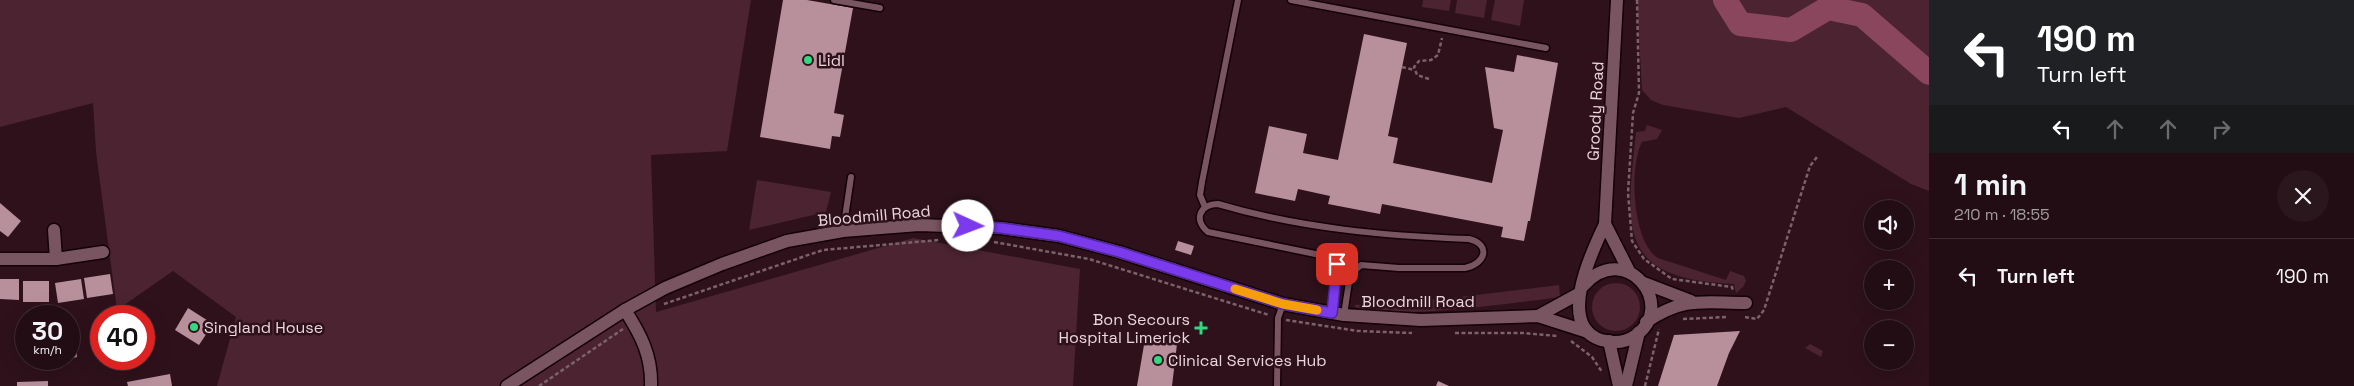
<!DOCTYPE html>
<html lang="en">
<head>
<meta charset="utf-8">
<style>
  body { margin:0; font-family:"Space Grotesk",sans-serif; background:#2a161d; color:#f1f3f6; height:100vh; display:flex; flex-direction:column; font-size:19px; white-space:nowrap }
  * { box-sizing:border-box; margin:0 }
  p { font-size:16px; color:#a29ca0 }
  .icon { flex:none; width:28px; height:28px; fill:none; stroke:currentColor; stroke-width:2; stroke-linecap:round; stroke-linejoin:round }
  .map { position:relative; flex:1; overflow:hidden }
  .panel { display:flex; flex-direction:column; background:#220d14; width:425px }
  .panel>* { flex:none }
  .top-card { background:#202124; color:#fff; overflow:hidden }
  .tools { position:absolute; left:1864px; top:200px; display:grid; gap:10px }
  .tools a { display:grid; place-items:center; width:50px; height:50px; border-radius:50%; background:#220d14; box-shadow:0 5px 20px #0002,0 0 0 1px #3f2d34; font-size:25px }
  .speed { position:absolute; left:15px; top:305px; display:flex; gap:10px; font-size:25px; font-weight:700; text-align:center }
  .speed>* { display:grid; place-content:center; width:65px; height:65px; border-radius:50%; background:#220d14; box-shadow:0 5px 20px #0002,0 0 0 1px #3f2d34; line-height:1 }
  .speed small { font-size:12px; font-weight:400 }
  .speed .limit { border:8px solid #d22; background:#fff; color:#111 }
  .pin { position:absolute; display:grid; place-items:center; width:42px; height:42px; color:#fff; margin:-21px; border-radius:10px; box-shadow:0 2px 8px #0006 }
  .me { position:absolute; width:55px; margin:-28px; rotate:92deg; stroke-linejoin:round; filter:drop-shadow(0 0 4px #0008) }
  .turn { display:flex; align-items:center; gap:18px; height:105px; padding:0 25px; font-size:22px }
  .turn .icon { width:65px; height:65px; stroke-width:2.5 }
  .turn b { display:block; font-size:35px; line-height:42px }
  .lanes { display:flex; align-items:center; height:48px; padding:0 25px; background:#0003; justify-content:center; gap:25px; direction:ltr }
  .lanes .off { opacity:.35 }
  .round { display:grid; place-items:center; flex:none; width:52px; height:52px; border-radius:26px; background:#2a161d }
  .summary { display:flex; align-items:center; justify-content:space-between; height:85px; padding:0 25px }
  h1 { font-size:30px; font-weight:700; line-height:38px }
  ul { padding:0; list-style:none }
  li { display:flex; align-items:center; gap:15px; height:75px; padding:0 25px; border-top:1px solid #3f2d34 }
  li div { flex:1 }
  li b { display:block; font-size:19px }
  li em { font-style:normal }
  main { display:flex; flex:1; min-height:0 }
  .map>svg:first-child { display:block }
</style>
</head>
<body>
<main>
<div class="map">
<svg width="1929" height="386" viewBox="0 0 1929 386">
  <rect width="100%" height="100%" fill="#2e111b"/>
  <g fill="#4b2331">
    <polygon points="0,0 751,0 727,151 651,155 656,312 913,238 1080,269 1073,386 217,386 236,317 173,271 117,310 96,152 93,103 0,127"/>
    <polygon points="1423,0 1451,0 1449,11 1422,7"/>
    <polygon points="1457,0 1487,0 1484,18 1455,13"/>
    <polygon points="1495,0 1524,0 1520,26 1491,20"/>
    <polygon points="1637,0 1929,0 1929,191 1911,184 1786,107 1739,118 1663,105 1651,100 1642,90"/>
    <path d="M1647,125L1662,130L1657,139L1642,142C1629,166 1632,242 1658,258L1726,280L1730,271L1744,276L1746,281L1743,287L1736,293L1734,284C1616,279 1626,229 1636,132L1645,131Z"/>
    <polygon points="757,180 831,192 826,212 749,230"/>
    <circle cx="1616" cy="307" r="24"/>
    <path d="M1559,285L1560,296L1554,298C1526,301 1368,324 1354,305L1451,298Z"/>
    <polygon points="1810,344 1823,351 1821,357 1805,348"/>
  </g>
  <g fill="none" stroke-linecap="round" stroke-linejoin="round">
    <polyline stroke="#89465d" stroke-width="24" points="1725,0 1740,24 1791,30 1828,8 1862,15 1929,73"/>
  </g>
  <g fill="#b7909c">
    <polygon points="783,0 807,0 853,8 834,113 844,115 840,137 832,136 830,149 760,137"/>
    <polygon points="1364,34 1407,43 1388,136 1398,138 1393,163 1492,183 1503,130 1494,128 1485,67 1514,72 1517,55 1558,63 1530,221 1528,221 1524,241 1501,237 1503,227 1382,204 1380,214 1328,204 1330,196 1298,189 1295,201 1255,193 1269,126 1307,134 1303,153 1338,160"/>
    <polygon points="0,203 21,221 8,237 0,231"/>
    <polygon points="1178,241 1194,246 1191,255 1175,250"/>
    <polygon points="110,274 113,294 87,298 84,278"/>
    <polygon points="0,279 19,279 19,300 0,299"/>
    <polygon points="81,279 84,299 58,303 55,283"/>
    <rect x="23" y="281" width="26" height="21"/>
    <polygon points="188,308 213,324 199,345 175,330"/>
    <polygon points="1740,331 1729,353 1717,386 1658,386 1674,335"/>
    <polygon points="1145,339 1177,344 1172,386 1137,386"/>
    <polygon points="75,341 77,357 69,359 69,342"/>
    <polygon points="170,374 172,386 128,386 127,382"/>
    <polygon points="48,381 48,386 17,386 17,382"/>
    <polygon points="1438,381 1449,386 1436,386"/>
  </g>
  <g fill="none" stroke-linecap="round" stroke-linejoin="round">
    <defs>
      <g id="lane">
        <polyline points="834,0 880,8"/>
        <polyline points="1291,0 1546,48"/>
        <polyline points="1205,207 1200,195 1202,182 1238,0"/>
        <polyline points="843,231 851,177"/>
        <path d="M1332,313L1338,269L1333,260L1325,256L1208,232C1193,220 1200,204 1218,204C1299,228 1385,236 1469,239C1492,245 1485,264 1465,268H1399L1361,265L1350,275L1344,315"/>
        <polyline points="1277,386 1278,318 1283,304"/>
      </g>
      <g id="street">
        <polyline points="54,230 56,259"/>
        <polyline points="0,259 56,259 103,252"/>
        <polyline points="1644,283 1691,301"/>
        <path d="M625,310C641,335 652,356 651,386"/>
        <path d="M1646,322C1685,296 1703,303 1746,303"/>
      </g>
      <g id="secondary">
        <polyline points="1605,224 1630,273"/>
        <path d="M1583,286C1625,238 1679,306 1635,336C1625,343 1612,343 1601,340C1556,326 1592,251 1605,224L1617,0"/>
        <polyline points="1538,316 1580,293"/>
        <polyline points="1609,341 1619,386"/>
        <polyline points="507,386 625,310 665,288 722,264 787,241 843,231 919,225 1001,228 1059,236 1119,252 1283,304 1344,315 1421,320 1538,316 1588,332"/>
        <polyline points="1626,386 1639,332"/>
      </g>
    </defs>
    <use href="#lane" stroke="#140006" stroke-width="9"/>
    <use href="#street" stroke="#140006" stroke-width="15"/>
    <use href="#secondary" stroke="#140006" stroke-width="15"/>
    <g stroke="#7b626a" stroke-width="2.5" stroke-dasharray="4 2.5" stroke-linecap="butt">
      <polyline points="1637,0 1639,93 1633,113 1628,193 1632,241 1644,259 1672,279 1732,287 1733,291"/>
      <polyline points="1402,67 1414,70"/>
      <polyline points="1429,79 1417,75 1414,67 1419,61 1431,60 1438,55 1442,38"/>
      <polyline points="994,242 1089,259 1269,315"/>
      <polyline points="664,304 823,250 939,240"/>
      <polyline points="1745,317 1757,319 1764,310 1810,166 1817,157"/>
      <polyline points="1683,319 1727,317"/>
      <polyline points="1286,320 1358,331 1412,333"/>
      <polyline points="1455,333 1523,333 1557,336"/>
      <polyline points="1571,341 1592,357 1602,372"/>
      <polyline points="539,386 623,329"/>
      <polyline points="1645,386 1659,329"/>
    </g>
    <use href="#lane" stroke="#785560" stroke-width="6"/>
    <use href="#street" stroke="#785560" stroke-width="12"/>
    <use href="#secondary" stroke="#785560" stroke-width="12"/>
  </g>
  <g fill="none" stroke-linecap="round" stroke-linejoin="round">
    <defs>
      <polyline id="route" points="968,226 1001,228 1059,236 1119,252 1283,304 1332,313 1337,264"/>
    </defs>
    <use href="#route" stroke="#51269a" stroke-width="12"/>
    <use href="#route" stroke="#7c3aed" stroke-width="9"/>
    <polyline stroke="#f59e0b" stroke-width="9" points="1235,289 1283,304 1317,310"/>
  </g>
  <g fill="#32d882" stroke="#2e111b" stroke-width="2">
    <circle cx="808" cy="60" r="5"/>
    <circle cx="194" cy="327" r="5"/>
    <path d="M1198.5 320.5h5v5h5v5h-5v5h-5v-5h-5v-5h5z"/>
    <circle cx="1158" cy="360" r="5"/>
  </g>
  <g text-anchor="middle" stroke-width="5" stroke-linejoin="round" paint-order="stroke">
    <g font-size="16" fill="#ebd6dc" stroke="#2e111b" text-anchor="start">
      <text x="818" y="66">Lidl</text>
      <text x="1190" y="325" text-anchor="end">Bon Secours<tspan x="1190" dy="18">Hospital Limerick</tspan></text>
      <text x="204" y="333">Singland House</text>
      <text x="1168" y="366">Clinical Services Hub</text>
    </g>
    <g font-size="16" fill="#ebd6dc" stroke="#2e111b">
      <text transform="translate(1595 111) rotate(-87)" y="6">Groody Road</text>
      <text transform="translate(874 215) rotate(-5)" y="6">Bloodmill Road</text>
      <text x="1418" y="307">Bloodmill Road</text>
    </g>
  </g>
</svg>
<div class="tools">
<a><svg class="icon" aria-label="sound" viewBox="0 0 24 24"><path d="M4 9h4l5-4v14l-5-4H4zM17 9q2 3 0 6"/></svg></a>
<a>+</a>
<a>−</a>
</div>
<div class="speed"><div>30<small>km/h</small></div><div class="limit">40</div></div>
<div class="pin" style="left:1337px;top:264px;background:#d93025"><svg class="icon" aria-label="arrive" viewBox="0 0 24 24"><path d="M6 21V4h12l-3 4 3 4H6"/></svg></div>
<svg class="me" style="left:968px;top:226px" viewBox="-20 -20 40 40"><circle r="19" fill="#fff"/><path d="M0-13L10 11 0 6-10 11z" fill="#7c3aed"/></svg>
</div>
<section class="panel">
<div class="top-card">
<div class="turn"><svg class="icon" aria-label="left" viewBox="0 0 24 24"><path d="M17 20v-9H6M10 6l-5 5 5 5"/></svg><div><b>190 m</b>Turn left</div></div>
<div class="lanes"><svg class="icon" aria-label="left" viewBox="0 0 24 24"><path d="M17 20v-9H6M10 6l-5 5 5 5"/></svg><svg class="icon off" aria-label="ahead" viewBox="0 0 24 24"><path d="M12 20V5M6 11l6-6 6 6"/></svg><svg class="icon off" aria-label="ahead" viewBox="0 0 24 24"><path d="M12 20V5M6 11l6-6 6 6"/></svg><svg class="icon off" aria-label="right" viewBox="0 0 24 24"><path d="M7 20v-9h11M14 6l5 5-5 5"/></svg></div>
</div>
<div class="summary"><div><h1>1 min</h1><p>210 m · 18:55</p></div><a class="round"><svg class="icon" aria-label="close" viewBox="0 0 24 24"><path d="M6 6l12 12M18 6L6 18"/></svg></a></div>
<ul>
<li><svg class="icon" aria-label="left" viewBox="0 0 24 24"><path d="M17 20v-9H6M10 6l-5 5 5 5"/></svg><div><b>Turn left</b></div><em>190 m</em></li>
</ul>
</section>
</main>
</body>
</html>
